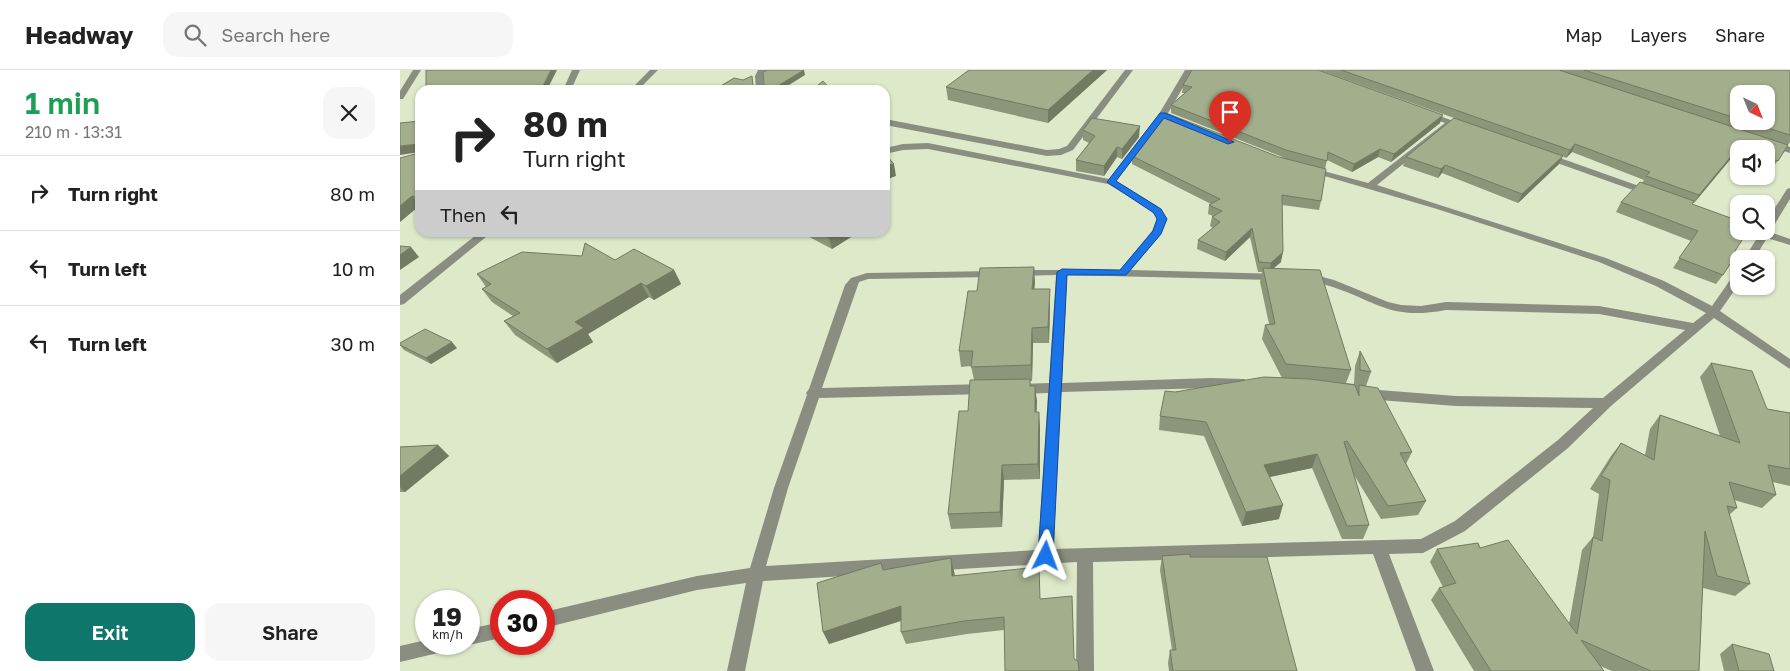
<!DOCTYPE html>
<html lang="en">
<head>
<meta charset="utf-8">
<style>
  body { margin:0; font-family:"Golos Text",sans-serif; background:#f6f6f6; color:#222; height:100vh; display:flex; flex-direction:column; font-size:19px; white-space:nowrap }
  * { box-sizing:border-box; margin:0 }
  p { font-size:16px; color:#767676 }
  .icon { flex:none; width:28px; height:28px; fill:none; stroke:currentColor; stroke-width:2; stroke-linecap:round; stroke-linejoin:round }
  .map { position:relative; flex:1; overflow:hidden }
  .side { display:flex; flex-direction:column; background:#fff; width:400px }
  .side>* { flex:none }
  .guide { position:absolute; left:15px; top:15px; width:475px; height:152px; border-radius:15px; box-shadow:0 1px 4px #0004; background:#fff; color:#222; overflow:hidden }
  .needle { width:32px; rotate:137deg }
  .fabs { position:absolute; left:1330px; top:15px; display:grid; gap:10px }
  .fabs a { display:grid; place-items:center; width:45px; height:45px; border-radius:10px; background:#fff; box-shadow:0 1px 4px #0004; font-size:25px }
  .speed { position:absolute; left:15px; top:520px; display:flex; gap:10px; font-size:25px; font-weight:700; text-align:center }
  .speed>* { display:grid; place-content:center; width:65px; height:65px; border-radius:50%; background:#fff; box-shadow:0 1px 4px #0004; line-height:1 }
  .speed small { font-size:12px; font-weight:400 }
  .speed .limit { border:8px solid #d22; background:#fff; color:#111 }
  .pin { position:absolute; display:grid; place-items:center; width:42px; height:42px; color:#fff; margin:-51px -21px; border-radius:50% 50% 50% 0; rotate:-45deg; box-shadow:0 0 5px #0007 }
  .pin .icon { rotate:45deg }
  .me { position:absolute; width:55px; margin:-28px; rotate:3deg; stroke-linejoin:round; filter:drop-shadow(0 0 4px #0008) }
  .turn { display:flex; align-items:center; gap:18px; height:105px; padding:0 25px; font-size:22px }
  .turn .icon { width:65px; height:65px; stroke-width:2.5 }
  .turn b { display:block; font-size:35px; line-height:42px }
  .then { display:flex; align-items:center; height:48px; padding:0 25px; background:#0003; gap:10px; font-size:19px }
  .round { display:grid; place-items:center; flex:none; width:52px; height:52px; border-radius:15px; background:#f6f6f6 }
  .head { display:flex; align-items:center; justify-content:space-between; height:85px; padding:0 25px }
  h1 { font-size:30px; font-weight:600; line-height:38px; color:#1e9e55 }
  .cta { display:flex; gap:10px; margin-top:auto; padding:10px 25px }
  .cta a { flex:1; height:58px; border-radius:15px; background:#0f766e; color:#fff; font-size:20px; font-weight:600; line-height:58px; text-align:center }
  .cta a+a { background:#f6f6f6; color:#222 }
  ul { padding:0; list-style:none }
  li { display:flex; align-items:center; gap:15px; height:75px; padding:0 25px; border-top:1px solid #e0e0e0 }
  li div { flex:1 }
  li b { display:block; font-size:19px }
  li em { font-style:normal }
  header { display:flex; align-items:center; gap:30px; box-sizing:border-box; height:70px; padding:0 25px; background:#fff; border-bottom:1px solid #e0e0e0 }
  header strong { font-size:24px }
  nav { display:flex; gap:28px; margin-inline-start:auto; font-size:18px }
  .search { width:350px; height:45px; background:#f6f6f6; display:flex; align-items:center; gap:12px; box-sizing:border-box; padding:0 18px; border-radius:15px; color:#767676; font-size:19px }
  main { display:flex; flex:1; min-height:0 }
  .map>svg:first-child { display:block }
</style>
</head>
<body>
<header>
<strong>Headway</strong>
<div class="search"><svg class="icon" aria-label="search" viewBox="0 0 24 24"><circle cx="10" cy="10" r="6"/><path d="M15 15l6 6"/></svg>Search here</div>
<nav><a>Map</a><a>Layers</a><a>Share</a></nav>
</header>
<main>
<section class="side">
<div class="head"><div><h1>1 min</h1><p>210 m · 13:31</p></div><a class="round"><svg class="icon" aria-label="close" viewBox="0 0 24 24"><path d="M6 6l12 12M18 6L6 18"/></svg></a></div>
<ul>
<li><svg class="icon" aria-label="right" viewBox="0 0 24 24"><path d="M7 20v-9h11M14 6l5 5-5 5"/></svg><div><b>Turn right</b></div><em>80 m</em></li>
<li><svg class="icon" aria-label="left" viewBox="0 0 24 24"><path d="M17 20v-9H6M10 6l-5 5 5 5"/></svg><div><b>Turn left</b></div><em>10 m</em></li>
<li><svg class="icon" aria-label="left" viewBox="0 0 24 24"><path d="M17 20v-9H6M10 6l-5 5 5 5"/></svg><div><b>Turn left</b></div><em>30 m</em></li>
</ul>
<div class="cta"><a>Exit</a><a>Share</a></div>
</section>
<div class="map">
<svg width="1390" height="601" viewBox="0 0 1390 601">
  <rect width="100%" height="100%" fill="#dee9c9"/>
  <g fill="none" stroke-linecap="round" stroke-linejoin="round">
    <g fill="#898e80" fill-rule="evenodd">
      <polygon points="358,0 366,0 363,6 364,20 356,20 355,6"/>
      <polygon points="725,0 733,0 673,80 661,85 647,86 485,55 485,49 647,80 659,79 667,76"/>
    </g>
    <g fill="#898e80" fill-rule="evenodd">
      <polygon points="13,0 21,0 3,29 0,29 0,21"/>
      <polygon points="172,0 180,0 171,20 163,20"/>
      <polygon points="250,0 258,0 238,20 230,20"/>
      <path d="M785,0H793L767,45L716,111L757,136L767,149L761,164L731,200L877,204L882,207L877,210L667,205L662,313L811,308L844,309L848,311L850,314L848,317L844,319L811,318L661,322L653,479L1021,469L1055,451L1158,370L1193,338L1056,336L966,329L961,327L960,324L961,321L966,319L1056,326L1203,328L1285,260L1199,244L1046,240C987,251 977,230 926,215C919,212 911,212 903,210L902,208L903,206H919L934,210L988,232L1001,235L1021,236L1046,232L1199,236L1293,253L1306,243L1256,216L1199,192L1037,139L904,100L909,97L968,113L1045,53L1023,45L1022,43L1026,41L1070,57L1066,60L1050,54L1049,57L977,115L1206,188L1264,211L1312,236L1335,203L1339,202V214L1320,241L1390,289V299L1314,248L1211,336L1168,378L1065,461L1023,483L989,484L1034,601H1016L973,484L693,492L694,601H676L677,492L363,511L345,601H327L346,513L297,520L144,558V542L297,506L350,498L374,418L407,325L406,323L409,319L445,215L451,208L467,203L595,201L600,204L595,207L468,209L459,212L422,318L587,314L592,316L593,319L592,322L587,324L419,328L388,418L366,496L638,480L648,323L619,324L614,322L613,319L614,316L619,314L649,313L656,205L617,206L612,203L617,200H720L752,161L757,149L751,140L708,114L528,79L503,80L485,84V78L503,74L528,73L709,109L759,44Z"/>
      <polygon points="1370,71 1390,77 1390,83 1367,76 1366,74"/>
      <polygon points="1146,83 1253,121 1255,123 1253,125 1247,125 1143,88 1143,84"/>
      <polygon points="1390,118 1390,129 1370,162 1390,169 1390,175 1367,168 1354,189 1344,189 1359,165 1353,161 1366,161 1366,152 1387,119"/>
      <polygon points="80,162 92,162 4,234 0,235 0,225"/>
      <polygon points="101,552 101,568 69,575 66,574 69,574 69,559"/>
      <polygon points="26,570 26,574 50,574 48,580 42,582 0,592 0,576"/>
    </g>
  </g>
  <g fill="#8c9678" fill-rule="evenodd">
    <polygon points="707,0 648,53 548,30 546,17"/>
    <path d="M919,0H1390V72L1372,99L1366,97V79H1339V88L1333,86L1294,133H1293L1292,134L1335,181L1323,205L1316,214L1273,198L1291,171L1216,142L1221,132L1242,113L1244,110L1172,82L1166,88L1162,86L1159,94L1118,133L1042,103L1038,108L1003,96L1006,87L1054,48ZM1339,24L1366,51H1339Z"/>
    <polygon points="783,15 1040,53 991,92 978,87 952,102 927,90 925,99 921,131 919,140 882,135 881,192 874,198 951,300 946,313 954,314 955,296 960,281 971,302 966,316 1012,382 1006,394 1026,431 1018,445 981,449 954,405 969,455 963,469 942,469 912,398 869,407 879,449 842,456 804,366 759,360 760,346 775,322 882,308 862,269 865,255 869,254 860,212 862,202 858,202 850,167 825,191 797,179 798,170 813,158 810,156 812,147 813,146 808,144 809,135 811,134 732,94 732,86 879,87 885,88 771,43 771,35 785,23 782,23"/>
    <polygon points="683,60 739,67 722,89 717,87 704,106 676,101 676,90 689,73 683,70"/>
    <polygon points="20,85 20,136 19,136 0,152"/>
    <polygon points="400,162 459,162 432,179"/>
    <polygon points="215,190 274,200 281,214 254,230 249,227 188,264 193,272 157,293 115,265 104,251 113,246 92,232 82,219 86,217 77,204"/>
    <polygon points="635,212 634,219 650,219 650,234 649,273 633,273 632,311 630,311 631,316 637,331 636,342 640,357 640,409 604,410 602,457 551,459 548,444 574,310 571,296 561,297 559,281 577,221"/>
    <polygon points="0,273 57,278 31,294 4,280 0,275"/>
    <polygon points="1311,293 1367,339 1390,343 1390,416 1373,412 1376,425 1362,438 1334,430 1337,438 1329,445 1350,514 1335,526 1303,518 1303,517 1299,601 1212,601 1200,596 1204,601 1074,601 1031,530 1039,518 1043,517 1030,492 1037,479 1080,478 1169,554 1182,480 1193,467 1199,424 1190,419 1211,386 1221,373 1245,385 1250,359 1260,345 1320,366 1300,307"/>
    <polygon points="38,375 49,386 5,422 0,422 0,377"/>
    <polygon points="762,486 790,487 897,601 769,601 768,593 770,580 772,580 760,500"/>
    <polygon points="551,488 555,505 640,510 604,560 567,564 506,574 501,562 501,551 429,574 481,493 484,500"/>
    <polygon points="1332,574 1374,601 1324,601 1320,584"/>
  </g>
  <g fill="#727a62">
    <polygon points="151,0 157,0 147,20 141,20"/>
    <polygon points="404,0 405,5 381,20 371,20"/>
    <polygon points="693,0 707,0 648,53 648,40"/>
    <polygon points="1043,45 1040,53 991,92 994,84"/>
    <polygon points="740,56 739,67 722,89 722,79"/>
    <polygon points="20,74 20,82 0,85 0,76"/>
    <polygon points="1175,74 1172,82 1166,88 1170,80"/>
    <polygon points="717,77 717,87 704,106 704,96"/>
    <polygon points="1338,78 1333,86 1294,133 1299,125"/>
    <polygon points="980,79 978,87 952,102 954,94"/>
    <polygon points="1163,86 1159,94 1118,133 1122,124"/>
    <polygon points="494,94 496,106 485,110 485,96"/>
    <polygon points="1045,95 1042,103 1038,108 1041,99"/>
    <polygon points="12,126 19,136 0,152 0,136"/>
    <polygon points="852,158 850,167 825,191 826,182"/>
    <polygon points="438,162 459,162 432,179 429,168"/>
    <polygon points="11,177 19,187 0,200 0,185"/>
    <polygon points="883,182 881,192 869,202 871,193"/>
    <polygon points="634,197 635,212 633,234 632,219"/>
    <polygon points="274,200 281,214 254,230 246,216"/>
    <polygon points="241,213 249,227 188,264 193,272 157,293 147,279 175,252"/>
    <polygon points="650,219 650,234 649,273 648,257"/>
    <polygon points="632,258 633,273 632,311 631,295"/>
    <polygon points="52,272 57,278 31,294 26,288"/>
    <polygon points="635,316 637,331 636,357 635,342"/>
    <polygon points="639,342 640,357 640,409 638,394"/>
    <polygon points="38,375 49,386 5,422 0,417 0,406"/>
    <polygon points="917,384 912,398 860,409 864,395"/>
    <polygon points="602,395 604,410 602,457 600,442"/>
    <polygon points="883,435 879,449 842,456 846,442"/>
    <polygon points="551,488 554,502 555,519 552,506"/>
    <polygon points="501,536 506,549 429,574 423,562"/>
  </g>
  <g fill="#a3ae8c" stroke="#727a62">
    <polygon points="26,0 151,0 141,20 26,20"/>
    <polygon points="368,0 404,0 371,20 314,20 334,8 343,10 352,6 353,16 362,17 364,15 363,2"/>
    <polygon points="569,0 693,0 648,40 546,17"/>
    <polygon points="792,0 918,0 1043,45 994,84 980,79 954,94 928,82 927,91 886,80 771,35 792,17 783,15"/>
    <polygon points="941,0 1159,0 1388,75 1378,91 1366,87 1366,79 1338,78 1299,125 1246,106 1250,102 1175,74 1170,80"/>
    <polygon points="1184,0 1390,0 1390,65 1345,51 1366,51 1366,24 1339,24 1339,49"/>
    <polygon points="423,11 431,20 412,20"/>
    <polygon points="766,43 879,87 926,99 921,131 882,125 883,182 871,193 859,192 852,158 826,182 798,170 820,152 812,147 822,141 809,135 820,129 732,86"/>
    <polygon points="692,48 740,56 722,79 717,77 704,96 676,90 695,66 683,60"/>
    <polygon points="1054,48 1163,86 1122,124 1045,95 1041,99 1006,87"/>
    <polygon points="20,51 20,74 0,76 0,53"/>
    <polygon points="15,84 20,85 20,129 12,126 0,136 0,88"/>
    <polygon points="485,84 494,94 485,96"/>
    <polygon points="1240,112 1294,131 1292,134 1339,151 1339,161 1348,161 1335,181 1338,182 1323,205 1279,188 1298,161 1221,132"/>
    <polygon points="418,162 438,162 429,168"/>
    <polygon points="185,173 215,190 234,179 274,200 246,216 241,213 175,252 184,258 147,279 104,251 120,243 82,219 91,214 77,204 122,182 182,186"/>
    <polygon points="0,176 11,177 0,185"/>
    <polygon points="634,197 632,219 650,219 648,257 632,258 631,295 571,297 573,281 559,281 568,221 577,221 580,198"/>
    <polygon points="863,198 920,200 951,300 886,294 865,255 875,254"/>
    <polygon points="25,259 52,272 26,288 0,275 0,273"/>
    <polygon points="960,281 971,302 960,300"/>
    <polygon points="1311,293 1352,301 1367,339 1390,343 1390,399 1368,395 1376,425 1329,412 1337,438 1327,436 1350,514 1317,506 1305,461 1299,601 1251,601 1181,570 1204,601 1091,601 1039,518 1056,513 1037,479 1078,473 1080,478 1108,470 1177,564 1193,467 1202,471 1210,410 1201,406 1221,373 1254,390 1260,345 1340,373"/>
    <polygon points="864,307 910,309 955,315 959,326 959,315 978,318 1012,382 1000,383 1026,431 988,436 947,371 944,372 969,455 947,456 917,384 864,395 883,435 846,442 806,352 760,346 765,321 775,322"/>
    <polygon points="630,309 630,316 635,316 635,342 639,342 638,394 602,395 600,442 548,444 559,341 568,341 570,310"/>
    <polygon points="38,375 0,406 0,377"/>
    <polygon points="790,484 790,487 867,487 897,601 773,601 770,580 776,580 762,486"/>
    <polygon points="551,488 552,506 639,497 640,529 672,526 674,589 678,591 679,601 605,601 604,547 564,551 501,562 501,536 423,562 417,513 481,493 483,500"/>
    <polygon points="1332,574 1369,584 1374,601 1339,601"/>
  </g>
  <polygon fill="#1a73e8" stroke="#114b97" points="760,43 765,43 834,72 828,74 764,48 716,111 761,139 767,149 761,164 726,205 667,205 653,486 650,490 646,492 641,490 638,486 657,202 662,199 720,200 753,161 757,149 754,143 707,112"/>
</svg>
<div class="fabs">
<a><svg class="needle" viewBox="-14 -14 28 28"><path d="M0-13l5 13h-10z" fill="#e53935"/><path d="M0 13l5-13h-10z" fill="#767676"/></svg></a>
<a><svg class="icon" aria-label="sound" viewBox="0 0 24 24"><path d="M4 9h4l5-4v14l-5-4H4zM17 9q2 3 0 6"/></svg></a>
<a><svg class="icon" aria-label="search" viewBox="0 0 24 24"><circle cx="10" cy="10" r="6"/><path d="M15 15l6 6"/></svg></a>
<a><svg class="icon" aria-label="layers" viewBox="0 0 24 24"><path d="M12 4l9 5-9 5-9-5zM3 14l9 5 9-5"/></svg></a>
</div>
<div class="speed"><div>19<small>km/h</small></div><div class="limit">30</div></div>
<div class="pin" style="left:830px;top:72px;background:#d93025"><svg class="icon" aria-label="arrive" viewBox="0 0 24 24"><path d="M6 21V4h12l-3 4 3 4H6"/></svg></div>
<svg class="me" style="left:646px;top:486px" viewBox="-20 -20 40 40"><path d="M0-17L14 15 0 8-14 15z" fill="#1a73e8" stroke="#fff" stroke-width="4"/></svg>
<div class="guide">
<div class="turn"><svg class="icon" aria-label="right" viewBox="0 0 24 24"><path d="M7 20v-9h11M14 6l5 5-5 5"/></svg><div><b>80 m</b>Turn right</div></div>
<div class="then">Then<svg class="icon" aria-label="left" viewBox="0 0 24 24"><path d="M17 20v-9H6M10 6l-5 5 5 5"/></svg></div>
</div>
</div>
</main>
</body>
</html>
